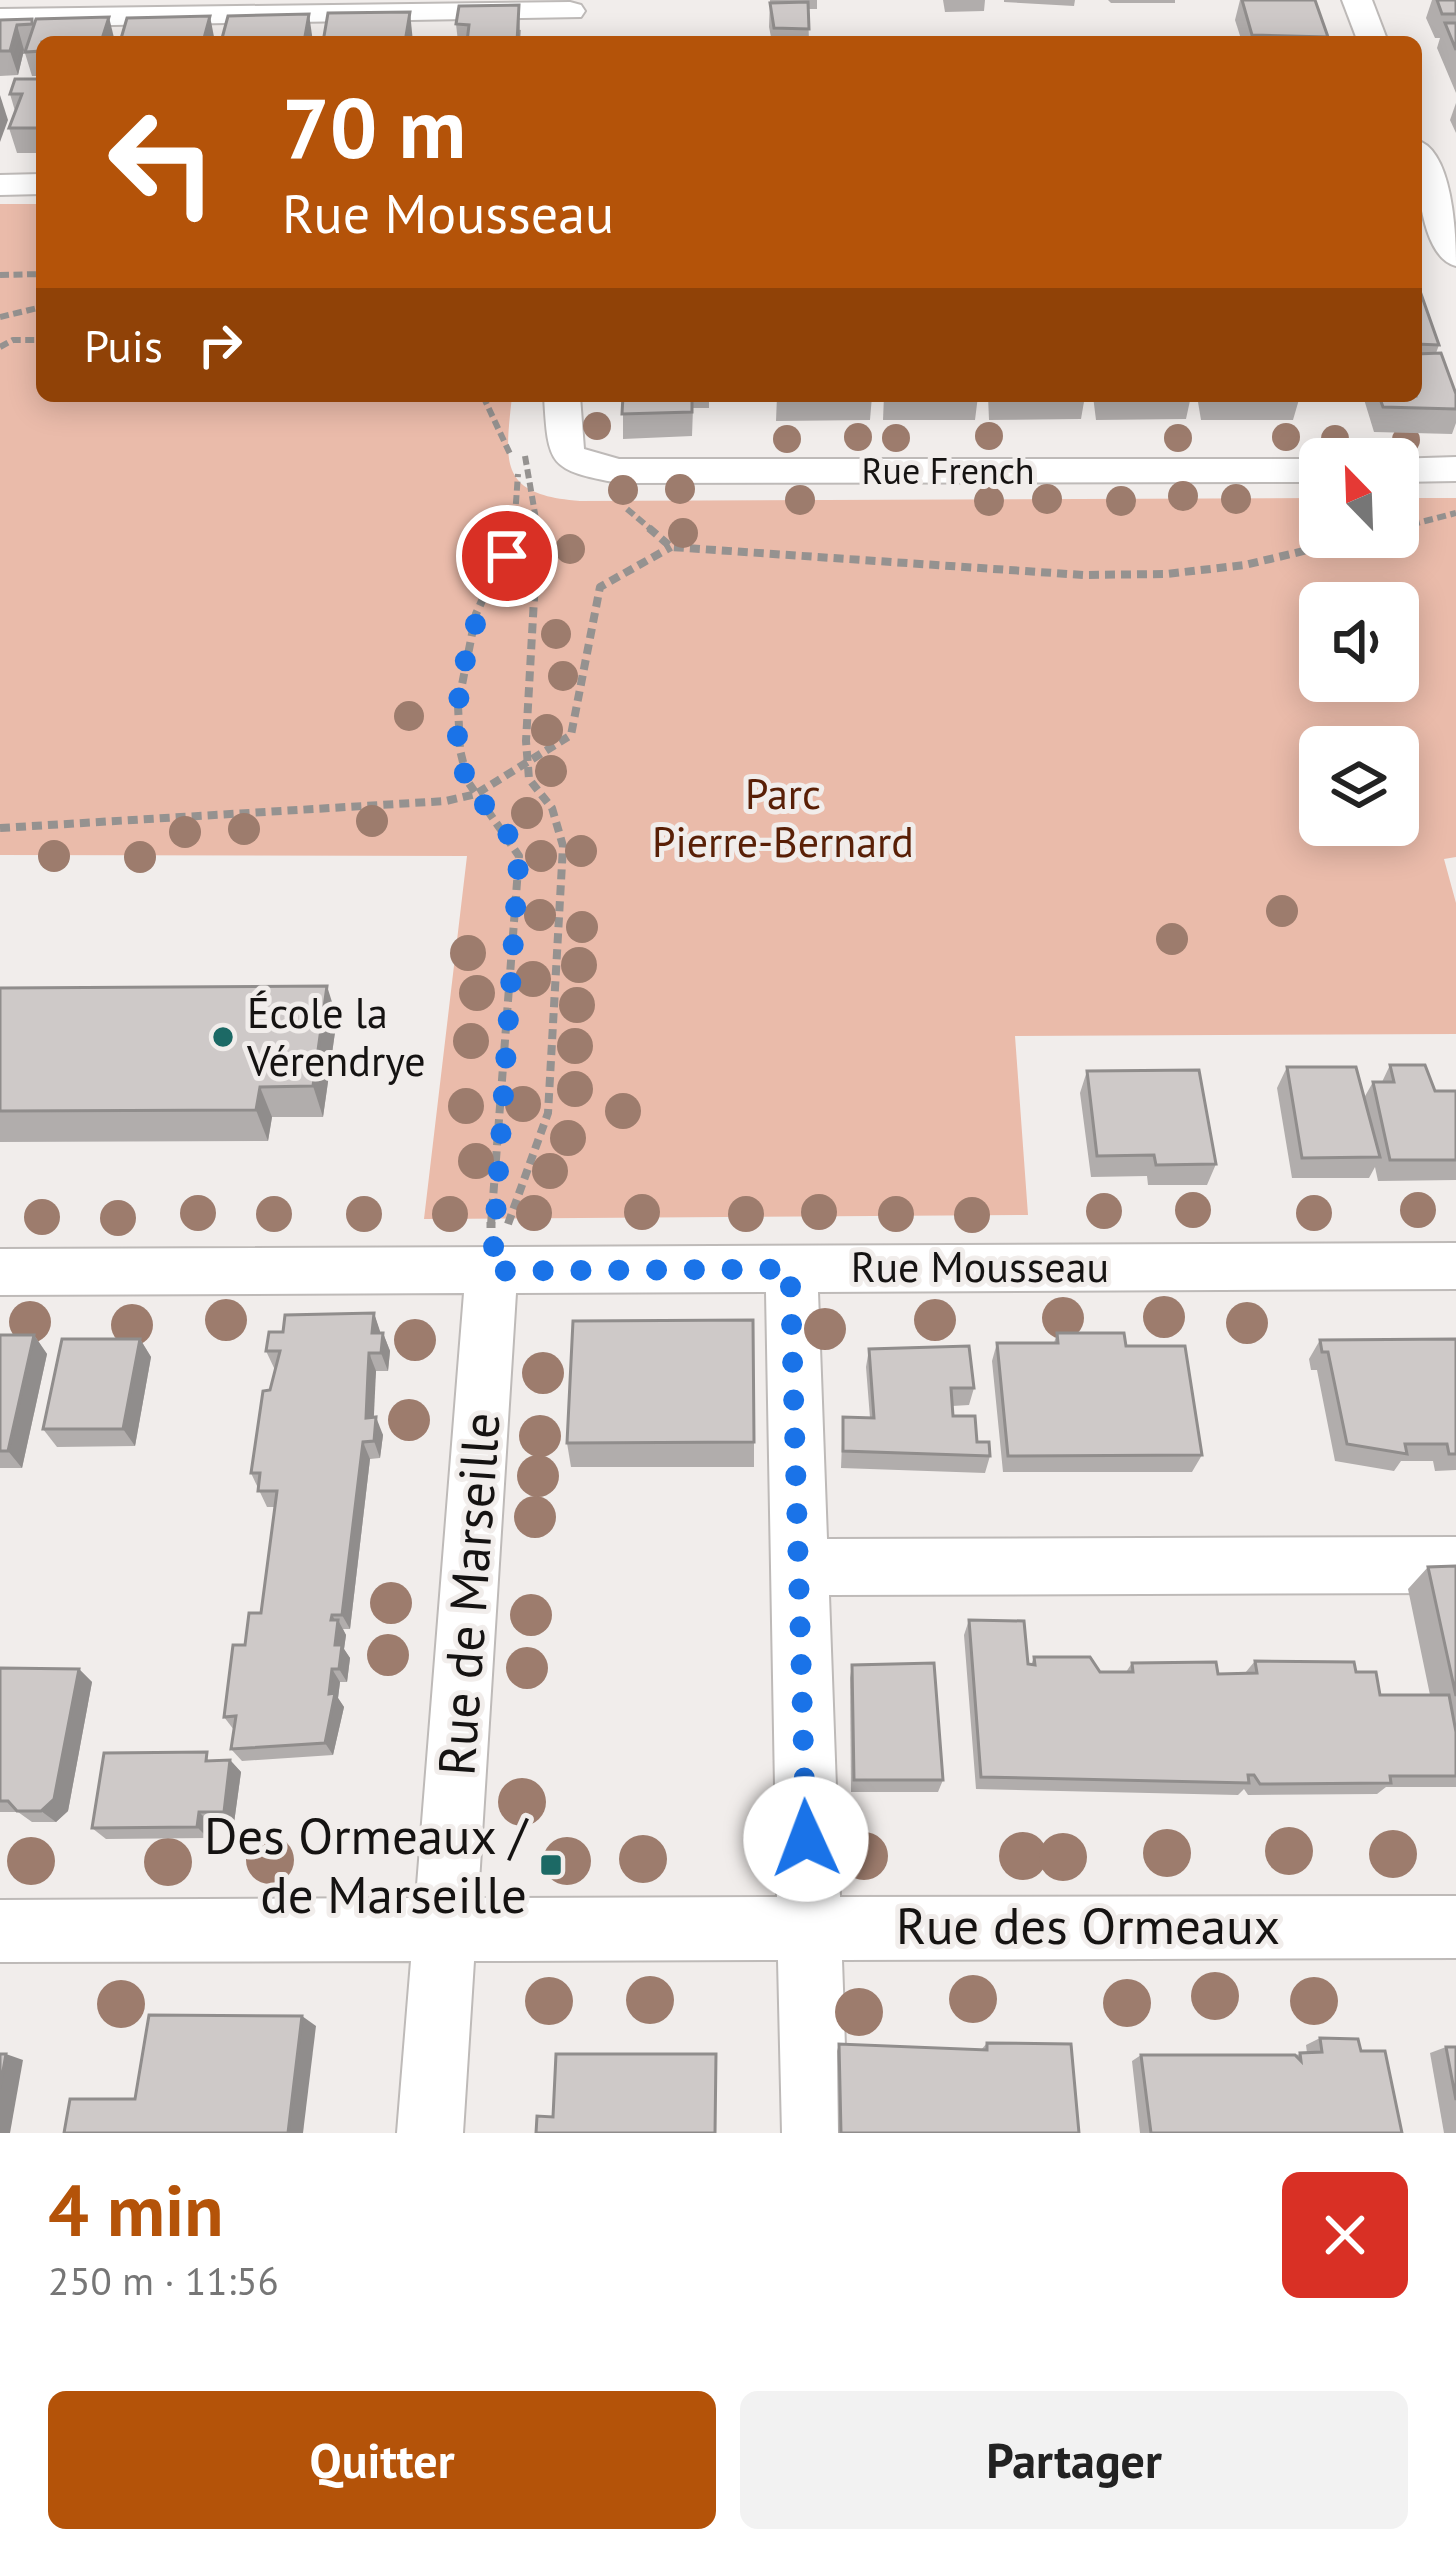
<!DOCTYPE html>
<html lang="fr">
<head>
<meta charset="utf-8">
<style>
  body { margin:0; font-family:"PT Sans",sans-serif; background:#f2f2f2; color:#222; height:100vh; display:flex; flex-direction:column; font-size:45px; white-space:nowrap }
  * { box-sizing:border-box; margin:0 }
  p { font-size:39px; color:#767676 }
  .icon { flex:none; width:66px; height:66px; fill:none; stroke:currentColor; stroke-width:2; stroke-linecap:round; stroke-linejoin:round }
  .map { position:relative; height:2133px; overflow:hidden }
  .sheet { display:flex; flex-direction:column; background:#fff; flex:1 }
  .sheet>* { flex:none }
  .guide { position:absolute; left:36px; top:36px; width:1386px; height:366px; border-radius:18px; box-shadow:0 6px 30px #0003; background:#b45309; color:#fff; overflow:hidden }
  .needle { width:78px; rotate:337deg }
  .tools { position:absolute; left:1299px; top:438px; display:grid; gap:24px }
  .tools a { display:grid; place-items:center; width:120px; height:120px; border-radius:18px; background:#fff; box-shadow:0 6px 30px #0003; font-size:60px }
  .pin { position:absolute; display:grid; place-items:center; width:102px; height:102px; color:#fff; margin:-51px; border:6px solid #fff; border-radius:50%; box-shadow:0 3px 12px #0007 }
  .me { position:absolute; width:132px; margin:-66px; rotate:358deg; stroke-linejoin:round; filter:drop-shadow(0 0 9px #0008) }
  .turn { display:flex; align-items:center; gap:42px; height:252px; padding:0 48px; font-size:54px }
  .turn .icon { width:156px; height:156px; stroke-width:2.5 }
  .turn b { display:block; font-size:84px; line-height:102px }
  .then { display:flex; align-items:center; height:114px; padding:0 48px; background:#0003; gap:24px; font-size:45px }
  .round { display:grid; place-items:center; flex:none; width:126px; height:126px; border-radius:18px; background:#f2f2f2 }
  .summary { display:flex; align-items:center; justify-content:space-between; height:204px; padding:0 48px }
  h1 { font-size:72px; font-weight:600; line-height:90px; color:#b45309 }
  .button { display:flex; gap:24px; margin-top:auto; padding:24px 48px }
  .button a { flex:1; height:138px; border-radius:18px; background:#b45309; color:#fff; font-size:48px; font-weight:600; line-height:138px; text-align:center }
  .button a+a { background:#f2f2f2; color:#222 }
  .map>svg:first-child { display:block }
</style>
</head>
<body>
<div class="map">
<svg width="1456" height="2133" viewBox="0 0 1456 2133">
  <rect width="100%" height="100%" fill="#f1edeb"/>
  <path fill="#eabbaa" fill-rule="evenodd" d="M0,204H42V396H512C505,463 498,495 580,501L1320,498V537H1398V498H1456V857L1444,859L1456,903V1034L1015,1036L1028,1215L424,1219L467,856L0,855ZM1398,603V681H1320V603ZM1320,747H1398V825H1320Z"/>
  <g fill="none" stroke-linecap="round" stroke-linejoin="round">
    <defs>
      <g id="minor">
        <polygon points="1342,0 1372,0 1388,42 1358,42"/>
        <polygon points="570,2 581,5 585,11 581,17 0,27 0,9"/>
        <path d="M1416,140C1453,149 1456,235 1456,266C1419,257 1416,172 1416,140Z"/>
        <polygon points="42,174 42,194 0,195 0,175"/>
        <path d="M544,396H580L584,449L619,459H1325H1320V482L619,483C549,470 548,466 544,396Z"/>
        <polygon points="1456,457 1456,481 1398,482 1398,459 1393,459"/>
        <path d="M1456,1243V1289L818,1292L827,1539L1456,1537V1593L829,1595L840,1897L1456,1896V1958L842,1960L848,2133H782L778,1960L474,1961L463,2133H397L411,1961L0,1962V1900L416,1898L464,1293L0,1295V1249ZM766,1292L777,1897L478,1898L516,1293Z"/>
      </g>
    </defs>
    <use href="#minor" stroke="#bebab8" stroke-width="4"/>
    <g stroke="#959290" stroke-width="6" stroke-dasharray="9 4.5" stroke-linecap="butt">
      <polyline points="0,275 42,274"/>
      <polyline points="0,317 42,307"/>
      <polyline points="0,347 13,340 42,340"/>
      <polyline points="483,396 511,456"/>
      <polyline points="525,456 538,531"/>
      <polyline points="627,509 653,531"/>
      <polyline points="1398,528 1456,513"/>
      <polyline points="514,531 518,474"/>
    </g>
    <g stroke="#959290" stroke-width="8" stroke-dasharray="10 6" stroke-linecap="butt">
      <polyline points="649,528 671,547 1083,575 1166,574 1245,565 1362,537"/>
      <polyline points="0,828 446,801 476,794 571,735 600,587 671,547"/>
      <polyline points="508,1224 548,1113 563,846 552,808 529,779 526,741 538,528"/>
      <polyline points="491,1225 519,856 468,782 460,750 458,705 476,614 515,528"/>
    </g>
    <polyline stroke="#959290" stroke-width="9" stroke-dasharray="15 8" stroke-linecap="butt" points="491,1228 491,1222"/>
    <use href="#minor" fill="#fff" fill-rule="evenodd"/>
  </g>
  <g fill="#9d7c6d">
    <circle cx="597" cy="426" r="14"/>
    <circle cx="989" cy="436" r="14"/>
    <circle cx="858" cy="437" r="14"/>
    <circle cx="1286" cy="437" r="14"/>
    <circle cx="896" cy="438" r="14"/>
    <circle cx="1178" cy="438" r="14"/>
    <circle cx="787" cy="439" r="14"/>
    <circle cx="1335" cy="439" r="14"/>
    <circle cx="1406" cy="440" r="14"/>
    <circle cx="680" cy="489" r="15"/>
    <circle cx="623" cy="490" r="15"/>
    <circle cx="1183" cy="496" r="15"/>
    <circle cx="1047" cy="499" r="15"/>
    <circle cx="1236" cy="499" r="15"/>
    <circle cx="800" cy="500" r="15"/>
    <circle cx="989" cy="501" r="15"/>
    <circle cx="1121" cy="501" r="15"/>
    <circle cx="683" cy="533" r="15"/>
    <circle cx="570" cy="549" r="15"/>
    <circle cx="524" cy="565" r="15"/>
    <circle cx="556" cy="634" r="15"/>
    <circle cx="563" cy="676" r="15"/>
    <circle cx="409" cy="716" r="15"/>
    <circle cx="547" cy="730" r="16"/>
    <circle cx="551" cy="771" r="16"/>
    <circle cx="527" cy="813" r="16"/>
    <circle cx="372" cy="821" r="16"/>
    <circle cx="244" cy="829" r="16"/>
    <circle cx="185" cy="832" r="16"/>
    <circle cx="581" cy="851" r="16"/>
    <circle cx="54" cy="856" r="16"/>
    <circle cx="541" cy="856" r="16"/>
    <circle cx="140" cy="857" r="16"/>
    <circle cx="1282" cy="911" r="16"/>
    <circle cx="540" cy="915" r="16"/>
    <circle cx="582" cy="927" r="16"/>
    <circle cx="1172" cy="939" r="16"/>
    <circle cx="468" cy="953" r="18"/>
    <circle cx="579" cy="965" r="18"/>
    <circle cx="533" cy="979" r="18"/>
    <circle cx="477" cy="993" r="18"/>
    <circle cx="577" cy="1005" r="18"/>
    <circle cx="471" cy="1041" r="18"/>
    <circle cx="575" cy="1046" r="18"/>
    <circle cx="575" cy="1089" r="18"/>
    <circle cx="523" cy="1104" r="18"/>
    <circle cx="466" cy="1106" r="18"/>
    <circle cx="623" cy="1111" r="18"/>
    <circle cx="568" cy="1138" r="18"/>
    <circle cx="476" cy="1161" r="18"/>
    <circle cx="550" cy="1171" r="18"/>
    <circle cx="1193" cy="1210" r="18"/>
    <circle cx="1418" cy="1210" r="18"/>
    <circle cx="1104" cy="1211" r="18"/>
    <circle cx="642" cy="1212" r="18"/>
    <circle cx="819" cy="1212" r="18"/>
    <circle cx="198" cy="1213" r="18"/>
    <circle cx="534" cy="1213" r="18"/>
    <circle cx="1314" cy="1213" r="18"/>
    <circle cx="274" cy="1214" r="18"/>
    <circle cx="364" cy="1214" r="18"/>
    <circle cx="450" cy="1214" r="18"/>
    <circle cx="746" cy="1214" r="18"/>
    <circle cx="896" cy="1214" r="18"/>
    <circle cx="972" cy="1215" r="18"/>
    <circle cx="42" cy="1217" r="18"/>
    <circle cx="118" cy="1218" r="18"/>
    <circle cx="1164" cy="1317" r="21"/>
    <circle cx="1063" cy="1318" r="21"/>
    <circle cx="226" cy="1320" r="21"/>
    <circle cx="935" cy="1320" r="21"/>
    <circle cx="30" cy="1322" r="21"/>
    <circle cx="1247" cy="1323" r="21"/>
    <circle cx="132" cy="1325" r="21"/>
    <circle cx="825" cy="1329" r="21"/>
    <circle cx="415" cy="1340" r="21"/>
    <circle cx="543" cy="1373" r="21"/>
    <circle cx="409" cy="1420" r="21"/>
    <circle cx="540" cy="1436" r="21"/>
    <circle cx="538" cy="1476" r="21"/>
    <circle cx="535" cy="1517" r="21"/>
    <circle cx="391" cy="1603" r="21"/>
    <circle cx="531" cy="1615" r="21"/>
    <circle cx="388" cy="1655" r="21"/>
    <circle cx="527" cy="1668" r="21"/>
    <circle cx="522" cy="1802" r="24"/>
    <circle cx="1289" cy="1851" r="24"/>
    <circle cx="1167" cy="1853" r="24"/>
    <circle cx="1393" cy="1854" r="24"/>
    <circle cx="864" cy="1856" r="24"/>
    <circle cx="1023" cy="1856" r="24"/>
    <circle cx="1063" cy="1857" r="24"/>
    <circle cx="643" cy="1859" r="24"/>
    <circle cx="270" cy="1860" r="24"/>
    <circle cx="31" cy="1861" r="24"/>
    <circle cx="567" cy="1861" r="24"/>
    <circle cx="168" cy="1862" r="24"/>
    <circle cx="1215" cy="1996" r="24"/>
    <circle cx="973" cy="1999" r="24"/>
    <circle cx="650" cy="2000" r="24"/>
    <circle cx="549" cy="2001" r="24"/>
    <circle cx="1314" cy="2001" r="24"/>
    <circle cx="1127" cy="2003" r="24"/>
    <circle cx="121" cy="2004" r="24"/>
    <circle cx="859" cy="2012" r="24"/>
  </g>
  <g fill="#b1adac">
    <polygon points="770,0 817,0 817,9 808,9 809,42 772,42 769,27"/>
    <polygon points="943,0 985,0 984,11 945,12"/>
    <polygon points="1004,0 1075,0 1074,6 1004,2"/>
    <polygon points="1108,0 1175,0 1175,3 1111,3"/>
    <polygon points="1240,0 1315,0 1328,37 1326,42 1242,42 1235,20"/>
    <polygon points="1420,0 1456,0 1456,93 1437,48 1440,38 1435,38 1426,18 1432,0"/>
    <polygon points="32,19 42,42 42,76 32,76 24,50 18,75 0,76 0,20"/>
    <polygon points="456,24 521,30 520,42 458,42"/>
    <polygon points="42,79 42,153 17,153 9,128 15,111 10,94"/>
    <polygon points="1456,103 1456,133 1450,120"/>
    <polygon points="1416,291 1439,345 1436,353 1456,394 1456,423 1452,434 1374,432 1363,396 1416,396"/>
    <polygon points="623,396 709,396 709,408 693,408 692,436 623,439"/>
    <polygon points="777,396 872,396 870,420 776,421"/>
    <polygon points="884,396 978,396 975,420 883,420"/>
    <polygon points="988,396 1085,396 1081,419 989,420"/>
    <polygon points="1093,396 1191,396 1186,419 1096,420"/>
    <polygon points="1197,396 1300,396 1293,420 1201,420"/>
    <polygon points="0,988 337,1018 323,1117 272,1117 268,1141 0,1142"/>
    <polygon points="1390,1065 1435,1091 1456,1091 1456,1180 1378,1181 1375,1167 1369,1178 1292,1178 1277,1088 1287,1067 1364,1098 1373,1082 1382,1082"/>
    <polygon points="1087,1071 1216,1164 1207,1185 1148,1185 1147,1176 1091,1177 1080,1093"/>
    <polygon points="374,1313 380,1333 383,1333 390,1351 388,1371 376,1371 374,1390 373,1418 383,1435 380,1458 370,1459 350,1629 343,1629 346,1635 344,1649 350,1658 347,1682 340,1682 338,1698 344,1707 333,1755 242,1761 231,1749 234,1730 224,1717 245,1645 261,1613 275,1507 267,1507 251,1473 275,1370 266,1351 283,1332"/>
    <polygon points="1057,1333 1126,1346 1202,1455 1192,1472 1003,1472 992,1361 997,1343 1054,1343"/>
    <polygon points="0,1335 34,1335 47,1354 22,1468 0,1468"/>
    <polygon points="140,1339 151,1357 135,1446 57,1447 43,1429"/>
    <polygon points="1456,1339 1456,1470 1435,1471 1433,1461 1401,1461 1394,1471 1335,1461 1317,1370 1311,1370 1309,1359 1320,1340"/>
    <polygon points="869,1349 974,1388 969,1405 952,1406 953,1416 990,1456 985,1473 841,1468 843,1417 870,1418 866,1367"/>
    <polygon points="754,1442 754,1467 571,1467 567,1443"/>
    <polygon points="1456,1566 1456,1787 1386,1787 1377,1794 1248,1795 1244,1789 1238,1795 976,1789 964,1635 969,1620 1028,1664 1031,1665 1034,1657 1100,1672 1126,1672 1132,1663 1218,1674 1245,1673 1255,1661 1356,1672 1380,1695 1430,1695 1408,1589 1428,1567"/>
    <polygon points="852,1665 943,1780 938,1792 851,1792 850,1678"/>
    <polygon points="0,1668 79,1669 92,1682 68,1811 56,1822 32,1822 18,1812 0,1812"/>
    <polygon points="230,1760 241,1772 234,1823 210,1823 208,1838 106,1839 92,1828 215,1761"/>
    <polygon points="1320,2038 1361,2051 1402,2133 1140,2133 1132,2061 1141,2055 1295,2055 1307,2053 1306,2045"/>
    <polygon points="987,2043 1079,2133 838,2133 837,2051 839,2044 981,2050"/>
    <polygon points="1446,2047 1456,2047 1456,2133 1444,2133 1430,2053"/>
  </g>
  <g fill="#908d8c">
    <polygon points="519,5 520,42 517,42"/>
    <polygon points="410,12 413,42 405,42"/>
    <polygon points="309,14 313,42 304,42"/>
    <polygon points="210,16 215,42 203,42"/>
    <polygon points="109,17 115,42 101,42"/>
    <polygon points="17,25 24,50 18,75 10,51"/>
    <polygon points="0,95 8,120 0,142"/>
    <polygon points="327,986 337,1018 323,1117 313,1086"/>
    <polygon points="260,1087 272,1117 268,1141 256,1110"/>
    <polygon points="374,1313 380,1331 379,1351 372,1333"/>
    <polygon points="383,1333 390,1351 388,1371 381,1353"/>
    <polygon points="34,1335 47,1354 22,1468 8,1451"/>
    <polygon points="140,1339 151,1357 135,1446 123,1429"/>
    <polygon points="369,1353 376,1371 373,1435 366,1418"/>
    <polygon points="376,1417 383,1435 380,1458 374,1441"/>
    <polygon points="363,1442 370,1459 350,1629 342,1615"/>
    <polygon points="332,1615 338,1625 338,1620 346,1635 344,1649 350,1658 347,1682 339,1669"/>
    <polygon points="79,1669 92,1682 68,1811 56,1822 41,1811"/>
    <polygon points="332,1669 340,1682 338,1698 344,1707 333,1755 325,1743"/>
    <polygon points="230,1760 241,1772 234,1823 224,1812"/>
    <polygon points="199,1812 210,1823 208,1838 197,1827"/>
    <polygon points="302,2016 316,2026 303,2133 288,2133"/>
    <polygon points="6,2054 23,2060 10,2133 0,2133 0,2088"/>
  </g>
  <g fill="#cec9c8" stroke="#908d8c" stroke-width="3">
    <polygon points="1242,0 1315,0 1328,37 1252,35"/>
    <polygon points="1437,0 1456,0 1456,14 1442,14"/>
    <polygon points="808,2 809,29 774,28 770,3"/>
    <polygon points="519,5 517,42 467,42 469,25 456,24 459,6"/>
    <polygon points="410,12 405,42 323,42 328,13"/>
    <polygon points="309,14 304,42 221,42 228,16"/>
    <polygon points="210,16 203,42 120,42 127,18"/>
    <polygon points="109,17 101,42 42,42 42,51 25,52 36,19"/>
    <polygon points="32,19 32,24 17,25 10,51 0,51 0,20"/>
    <polygon points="1445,23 1456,23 1456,50"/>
    <polygon points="15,79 42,79 42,128 9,128 22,94 10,94"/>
    <polygon points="1416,291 1420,291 1439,345 1416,344"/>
    <polygon points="1441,353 1456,394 1456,409 1383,407 1379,396 1416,396 1416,354"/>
    <polygon points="623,396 692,396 692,412 622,414"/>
    <polygon points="327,986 313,1086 260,1087 256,1110 0,1111 0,988"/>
    <polygon points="1390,1065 1425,1065 1435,1091 1456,1091 1456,1160 1390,1160 1373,1082 1394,1082"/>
    <polygon points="1287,1067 1356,1067 1380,1157 1302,1158"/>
    <polygon points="1199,1070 1216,1164 1156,1165 1154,1155 1097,1156 1087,1071"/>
    <polygon points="374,1313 372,1333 383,1333 381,1353 369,1353 368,1372 366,1418 376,1417 374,1441 363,1442 342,1615 332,1615 331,1620 338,1620 335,1645 342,1645 339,1669 332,1669 329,1694 335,1693 325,1743 231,1749 236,1716 224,1717 233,1645 245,1645 249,1613 261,1613 277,1491 258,1491 260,1473 251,1473 263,1391 270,1390 280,1351 266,1351 269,1332 283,1332 285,1315"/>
    <polygon points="753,1320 754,1442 567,1443 573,1321"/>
    <polygon points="1057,1333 1124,1333 1126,1346 1185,1346 1202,1455 1008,1456 997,1343 1058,1343"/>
    <polygon points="0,1335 34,1335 8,1451 0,1451"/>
    <polygon points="62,1339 140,1339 123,1429 43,1429"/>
    <polygon points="1456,1339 1456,1454 1449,1454 1447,1444 1405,1444 1407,1454 1347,1444 1328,1352 1322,1352 1320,1340"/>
    <polygon points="969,1346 974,1388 951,1388 953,1416 975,1416 977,1442 989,1442 990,1456 843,1451 843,1417 874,1418 869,1349"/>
    <polygon points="1456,1566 1456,1696 1428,1567"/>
    <polygon points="969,1620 1024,1621 1028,1664 1035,1665 1034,1657 1090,1657 1100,1672 1133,1672 1132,1663 1216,1662 1218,1674 1257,1673 1255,1661 1354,1662 1356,1672 1376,1672 1380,1695 1449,1695 1456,1732 1456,1776 1390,1776 1391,1783 1260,1784 1254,1775 1248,1775 1249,1783 981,1777"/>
    <polygon points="934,1663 943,1780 854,1780 852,1665"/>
    <polygon points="0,1668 79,1669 54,1799 41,1811 17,1811 8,1801 0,1801"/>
    <polygon points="207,1752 206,1761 230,1760 224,1812 199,1812 197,1827 92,1828 104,1753"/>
    <polygon points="149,2015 302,2016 288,2133 64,2133 70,2099 135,2099"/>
    <polygon points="1320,2038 1358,2039 1361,2051 1385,2051 1402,2133 1151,2133 1141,2055 1295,2055 1301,2061 1300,2053 1322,2052"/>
    <polygon points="987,2043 1071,2044 1079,2133 841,2133 839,2044 987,2050"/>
    <polygon points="1446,2047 1456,2047 1456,2100"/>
    <polygon points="0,2054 6,2054 0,2088"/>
    <polygon points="556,2054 716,2054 715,2133 536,2133 537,2116 553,2117"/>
  </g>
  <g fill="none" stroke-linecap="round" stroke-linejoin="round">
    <path stroke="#1a73e8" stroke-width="21" stroke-dasharray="0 37.8" d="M507,556C474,604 440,723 467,779C482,808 508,825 519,856L492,1271L790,1269L806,1839"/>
  </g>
  <g fill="#1c6965" stroke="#f1edeb" stroke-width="4.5">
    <circle cx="223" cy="1037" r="12"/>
    <rect x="539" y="1853" width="24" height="24" rx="6"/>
  </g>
  <g text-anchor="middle" stroke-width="10" stroke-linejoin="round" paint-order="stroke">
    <g font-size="36" fill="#151312" stroke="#f1edeb">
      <text x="948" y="484">Rue French</text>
    </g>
    <g font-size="42" fill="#591f06" stroke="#f1edeb">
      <text x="783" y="809">Parc<tspan x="783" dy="48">Pierre-Bernard</tspan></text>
    </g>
    <g font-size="42" fill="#151312" stroke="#f1edeb" text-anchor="start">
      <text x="247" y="1028">École la<tspan x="247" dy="48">Vérendrye</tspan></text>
    </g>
    <g font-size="42" fill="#151312" stroke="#f1edeb">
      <text x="980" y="1282">Rue Mousseau</text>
    </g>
    <g font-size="51" fill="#151312" stroke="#f1edeb">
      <text transform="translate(469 1594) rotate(-86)" y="18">Rue de Marseille</text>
      <text x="1088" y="1944">Rue des Ormeaux</text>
    </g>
    <g font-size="51" fill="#151312" stroke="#f1edeb" text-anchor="end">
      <text x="527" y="1854">Des Ormeaux /<tspan x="527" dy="59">de Marseille</tspan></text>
    </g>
  </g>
</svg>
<div class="tools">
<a><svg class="needle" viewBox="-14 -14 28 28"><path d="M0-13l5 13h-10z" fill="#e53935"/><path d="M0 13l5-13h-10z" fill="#767676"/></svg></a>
<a><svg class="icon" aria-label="sound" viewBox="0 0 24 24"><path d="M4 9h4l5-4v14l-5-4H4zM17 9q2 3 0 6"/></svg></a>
<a><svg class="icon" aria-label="layers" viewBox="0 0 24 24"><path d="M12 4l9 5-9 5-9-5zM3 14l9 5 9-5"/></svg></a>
</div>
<div class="pin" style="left:507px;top:556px;background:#d93025"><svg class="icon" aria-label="arrive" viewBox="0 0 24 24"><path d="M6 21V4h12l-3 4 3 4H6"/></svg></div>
<svg class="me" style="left:806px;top:1839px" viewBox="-20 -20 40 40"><circle r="19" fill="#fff"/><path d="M0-13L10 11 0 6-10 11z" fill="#1a73e8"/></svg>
<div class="guide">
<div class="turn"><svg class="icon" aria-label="left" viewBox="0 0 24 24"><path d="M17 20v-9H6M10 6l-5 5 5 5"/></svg><div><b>70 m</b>Rue Mousseau</div></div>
<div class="then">Puis<svg class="icon" aria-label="right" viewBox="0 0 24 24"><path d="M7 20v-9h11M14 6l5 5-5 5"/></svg></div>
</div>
</div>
<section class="sheet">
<div class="summary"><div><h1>4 min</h1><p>250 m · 11:56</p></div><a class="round" style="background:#d93025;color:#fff"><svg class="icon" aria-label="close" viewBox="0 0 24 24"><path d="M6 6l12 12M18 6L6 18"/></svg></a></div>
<div class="button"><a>Quitter</a><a>Partager</a></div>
</section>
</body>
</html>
